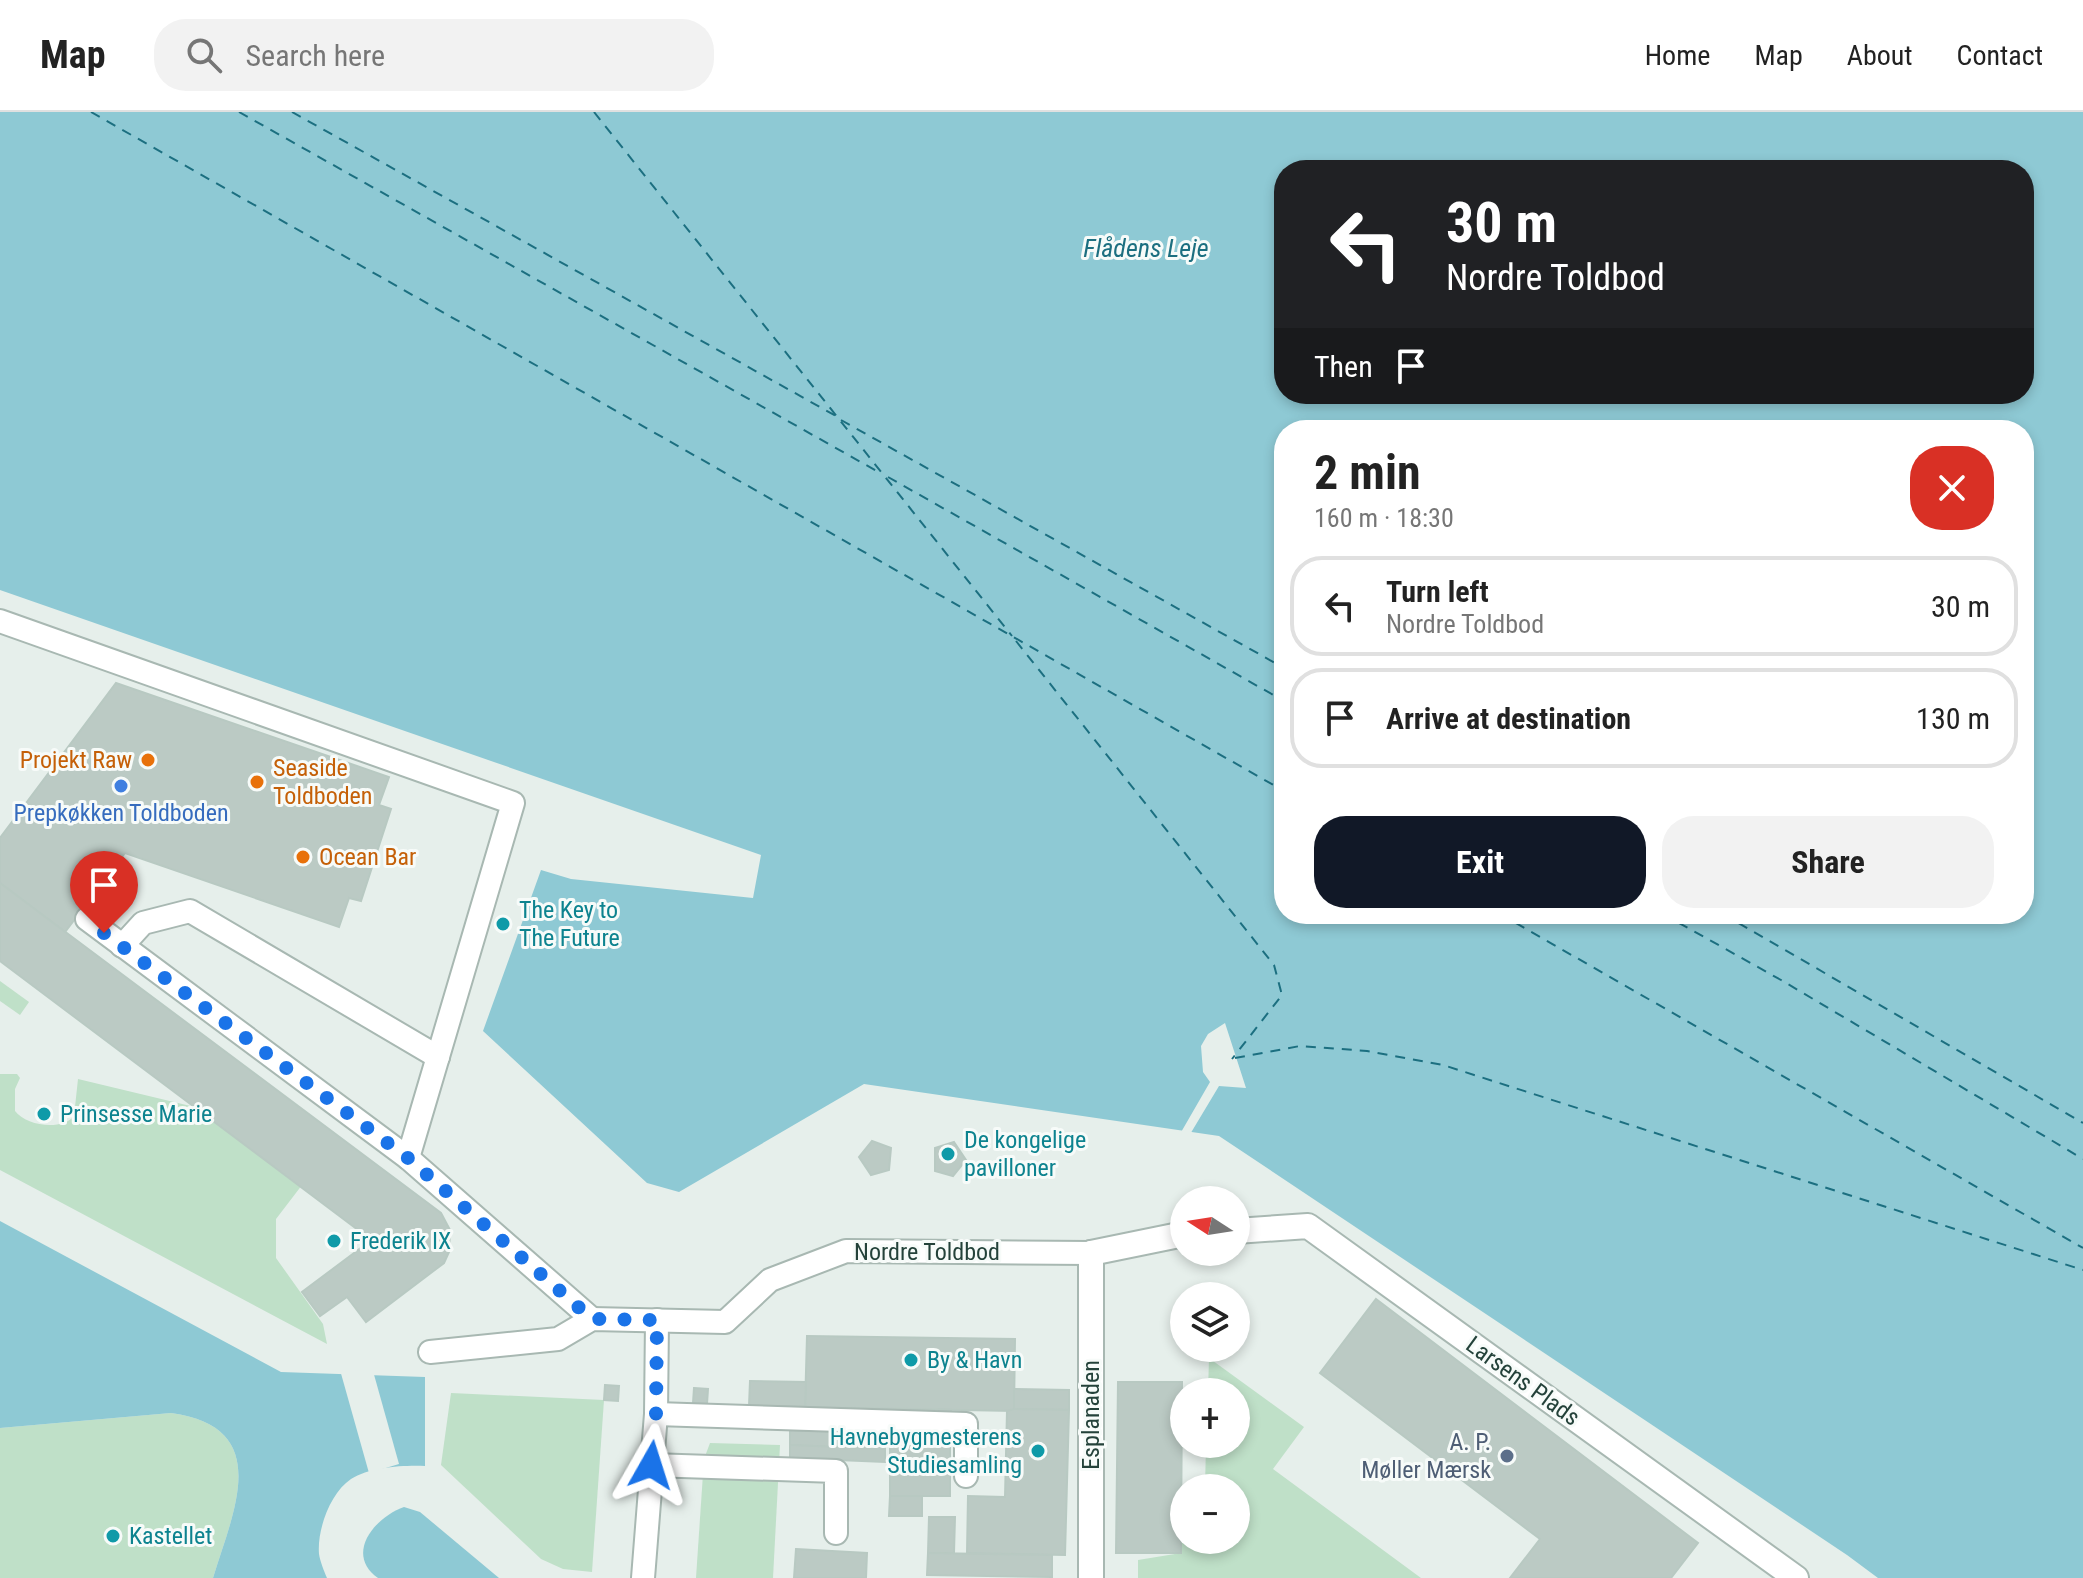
<!DOCTYPE html>
<html lang="en">
<head>
<meta charset="utf-8">
<style>
  body { margin:0; font-family:"Roboto Condensed",sans-serif; background:#f2f2f2; color:#222; height:100vh; display:flex; flex-direction:column; font-size:30px; white-space:nowrap }
  * { box-sizing:border-box; margin:0 }
  p { font-size:26px; color:#767676 }
  .icon { flex:none; width:44px; height:44px; fill:none; stroke:currentColor; stroke-width:2; stroke-linecap:round; stroke-linejoin:round }
  .map { position:relative; flex:1; overflow:hidden }
  .details { position:absolute; left:1274px; top:308px; width:760px; height:504px; display:flex; flex-direction:column; background:#fff; border-radius:32px; box-shadow:0 4px 12px #0003 }
  .details>* { flex:none }
  .top-card { position:absolute; left:1274px; top:48px; width:760px; height:244px; border-radius:32px; box-shadow:0 4px 12px #0003; background:#202124; color:#fff; overflow:hidden }
  .needle { width:52px; rotate:282deg }
  .controls { position:absolute; left:1170px; top:1074px; display:grid; gap:16px }
  .controls a { display:grid; place-items:center; width:80px; height:80px; border-radius:50%; background:#fff; box-shadow:0 4px 12px #0003; font-size:40px }
  .pin { position:absolute; display:grid; place-items:center; width:68px; height:68px; color:#fff; margin:-82px -34px; border-radius:50% 50% 50% 0; rotate:-45deg; box-shadow:0 0 8px #0007 }
  .pin .icon { rotate:45deg }
  .me { position:absolute; width:88px; margin:-44px; rotate:6deg; stroke-linejoin:round; filter:drop-shadow(0 0 6px #0008) }
  .turn { display:flex; align-items:center; gap:28px; height:168px; padding:0 40px; font-size:36px }
  .turn .icon { width:104px; height:104px; stroke-width:2.5 }
  .turn b { display:block; font-size:56px; line-height:68px }
  .then { display:flex; align-items:center; height:76px; padding:0 40px; background:#0003; gap:16px; font-size:30px }
  .round { display:grid; place-items:center; flex:none; width:84px; height:84px; border-radius:32px; background:#f2f2f2 }
  .head { display:flex; align-items:center; justify-content:space-between; height:136px; padding:0 40px }
  h1 { font-size:48px; font-weight:700; line-height:60px }
  .cta { display:flex; gap:16px; margin-top:auto; padding:16px 40px }
  .cta a { flex:1; height:92px; border-radius:32px; background:#111827; color:#fff; font-size:32px; font-weight:700; line-height:92px; text-align:center }
  .cta a+a { background:#f2f2f2; color:#222 }
  ul { padding:0; list-style:none }
  li { display:flex; align-items:center; gap:24px; height:100px; margin:0 16px 12px; padding:0 24px; border:4px solid #e0e0e0; border-radius:32px }
  li div { flex:1 }
  li b { display:block; font-size:30px }
  li em { font-style:normal }
  header { display:flex; align-items:center; gap:48px; box-sizing:border-box; height:112px; padding:0 40px; background:#fff; border-bottom:2px solid #e0e0e0 }
  header strong { font-size:38px }
  nav { display:flex; gap:44px; margin-inline-start:auto; font-size:28px }
  .search { width:560px; height:72px; background:#f2f2f2; display:flex; align-items:center; gap:20px; box-sizing:border-box; padding:0 28px; border-radius:32px; color:#767676; font-size:30px }
  .map>svg:first-child { display:block }
</style>
</head>
<body>
<header>
<strong>Map</strong>
<div class="search"><svg class="icon" aria-label="search" viewBox="0 0 24 24"><circle cx="10" cy="10" r="6"/><path d="M15 15l6 6"/></svg>Search here</div>
<nav><a>Home</a><a>Map</a><a>About</a><a>Contact</a></nav>
</header>
<div class="map">
<svg width="2083" height="1466" viewBox="0 0 2083 1466">
  <rect width="100%" height="100%" fill="#e6efeb"/>
  <g fill="#bfe0c8">
    <polygon points="0,869 29,890 20,903 0,889"/>
    <path d="M0,962H17L20,966L15,977V999C26,1014 62,1019 74,1004L78,967L203,997L312,1060L276,1107V1146L323,1212L327,1232L0,1058Z"/>
    <polygon points="1209,1246 1304,1315 1273,1357 1421,1466 1138,1466 1138,1448 1181,1441 1182,1410 1184,1428 1236,1428 1236,1376 1205,1376 1206,1332 1236,1332 1236,1280 1208,1280"/>
    <polygon points="451,1281 604,1288 592,1460 563,1457 541,1447 441,1353"/>
    <path d="M171,1301C275,1315 233,1400 213,1466H0V1316Z"/>
    <polygon points="710,1331 780,1333 773,1466 696,1466 704,1347"/>
  </g>
  <g fill="#8ec9d4" fill-rule="evenodd">
    <path d="M0,0H2083V1466H1878L1847,1443L1219,1024L864,972L679,1080L647,1071L483,919L541,758L571,767L753,786L761,743L0,478ZM1284,58H2024V282H1284ZM1284,318H2024V802H1284Z"/>
    <path d="M0,1109L281,1260L425,1265V1354C404,1353 370,1355 351,1367C330,1381 317,1418 319,1442C320,1449 324,1459 327,1466H213C233,1400 275,1315 171,1301L0,1316Z"/>
    <path d="M404,1395L420,1400L499,1466H378C344,1442 375,1405 404,1395Z"/>
  </g>
  <g fill="#e6efeb">
    <polygon points="1225,911 1246,976 1219,974 1189,1024 1180,1022 1210,970 1203,960 1201,934 1208,922"/>
    <polygon points="340,1258 373,1259 399,1352 369,1361"/>
  </g>
  <g fill="none" stroke-linecap="round" stroke-linejoin="round">
    <g stroke="#1c6f80" stroke-width="2" stroke-dasharray="10 8" stroke-linecap="butt">
      <polyline points="91,0 1284,679"/>
      <polyline points="239,0 882,362"/>
      <polyline points="292,0 836,304"/>
      <polyline points="594,0 1012,524"/>
      <polyline points="841,308 1284,556"/>
      <polyline points="888,365 1284,589"/>
      <polyline points="1016,529 1274,853 1282,883 1232,947"/>
      <polyline points="1500,802 2083,1136"/>
      <polyline points="1663,802 1781,868 2083,1047"/>
      <polyline points="1723,802 2083,1011"/>
      <polyline points="1235,946 1300,934 1367,939 1443,953 2083,1158"/>
    </g>
  </g>
  <g fill="#bbcac4" stroke="#b8c9c2" stroke-width="2">
    <polygon points="116,571 389,665 379,693 391,697 361,789 349,786 339,815 125,741 65,820 0,771 0,726"/>
    <polygon points="0,771 441,1101 450,1118 449,1140 444,1151 366,1210 347,1185 320,1204 302,1180 362,1135 362,1121 0,849"/>
    <polygon points="872,1029 891,1036 889,1058 871,1063 859,1045"/>
    <polygon points="954,1030 966,1048 953,1064 935,1059 935,1036"/>
    <polygon points="1376,1187 1698,1431 1671,1466 1510,1466 1540,1427 1320,1261"/>
    <polygon points="807,1224 1015,1227 1014,1299 805,1295"/>
    <polygon points="750,1269 806,1270 805,1295 749,1294"/>
    <polygon points="1118,1270 1182,1270 1181,1441 1116,1441"/>
    <polygon points="605,1273 619,1274 618,1289 604,1288"/>
    <polygon points="694,1276 708,1277 707,1292 693,1291"/>
    <polygon points="1014,1277 1069,1278 1069,1298 1014,1297"/>
    <polygon points="939,1297 951,1298 950,1334 937,1334"/>
    <polygon points="1014,1297 1069,1298 1065,1443 967,1441 968,1384 1005,1385 1007,1299"/>
    <polygon points="790,1318 886,1322 885,1337 790,1333"/>
    <polygon points="790,1333 885,1337 885,1350 790,1346"/>
    <rect x="890" y="1334" width="60" height="50"/>
    <polygon points="890,1384 922,1384 922,1404 889,1404"/>
    <polygon points="929,1405 955,1405 954,1441 928,1441"/>
    <polygon points="796,1437 867,1441 866,1466 794,1466"/>
    <polygon points="928,1441 1052,1443 1052,1465 927,1463"/>
  </g>
  <g fill="none" stroke-linecap="round" stroke-linejoin="round">
    <defs>
      <g id="service">
        <polyline points="0,509 513,691 408,1046"/>
        <polyline points="87,807 408,1046 592,1207"/>
        <polyline points="122,834 143,811 190,799 438,945"/>
        <polyline points="430,1240 558,1227 592,1207 725,1210 770,1168 846,1139 1091,1141"/>
        <polyline points="656,1302 966,1312 966,1364"/>
        <polyline points="651,1353 836,1359 836,1421"/>
        <polyline points="643,1466 656,1302 657,1208"/>
      </g>
      <g id="pedestrian">
        <polyline points="1236,1119 1308,1114 1796,1466"/>
        <polyline points="1091,1141 1184,1122"/>
      </g>
      <polyline id="minor" points="1091,1466 1091,1141"/>
    </defs>
    <use href="#service" stroke="#a8b8b2" stroke-width="26"/>
    <use href="#pedestrian" stroke="#a8b8b2" stroke-width="28"/>
    <use href="#minor" stroke="#a8b8b2" stroke-width="28"/>
    <use href="#service" stroke="#fff" stroke-width="22"/>
    <use href="#pedestrian" stroke="#fff" stroke-width="24"/>
    <use href="#minor" stroke="#fff" stroke-width="24"/>
  </g>
  <g fill="none" stroke-linecap="round" stroke-linejoin="round">
    <polyline stroke="#1a73e8" stroke-width="14" stroke-dasharray="0 25.2" points="104,821 408,1046 592,1207 657,1208 656,1302 651,1353"/>
  </g>
  <g fill="#e8710a" stroke="#f7fbf9" stroke-width="3">
    <circle cx="148" cy="648" r="8"/>
    <circle cx="257" cy="670" r="8"/>
    <circle cx="303" cy="745" r="8"/>
  </g>
  <circle fill="#3f7fe0" stroke="#f7fbf9" stroke-width="3" cx="121" cy="674" r="8"/>
  <g fill="#0f9aa8" stroke="#f7fbf9" stroke-width="3">
    <circle cx="503" cy="812" r="8"/>
    <circle cx="44" cy="1002" r="8"/>
    <circle cx="948" cy="1042" r="8"/>
    <circle cx="334" cy="1129" r="8"/>
    <circle cx="911" cy="1248" r="8"/>
    <circle cx="1038" cy="1339" r="8"/>
    <circle cx="113" cy="1424" r="8"/>
  </g>
  <circle fill="#5c6f8a" stroke="#f7fbf9" stroke-width="3" cx="1507" cy="1344" r="8"/>
  <g text-anchor="middle" stroke-width="6" stroke-linejoin="round" paint-order="stroke">
    <g font-size="24" fill="#c56008" stroke="#f7fbf9" text-anchor="start">
      <text x="132" y="656" text-anchor="end">Projekt Raw</text>
      <text x="273" y="664">Seaside<tspan x="273" dy="28">Toldboden</tspan></text>
      <text x="319" y="753">Ocean Bar</text>
    </g>
    <g font-size="24" fill="#366cbe" stroke="#f7fbf9">
      <text x="121" y="709">Prepkøkken Toldboden</text>
    </g>
    <g font-size="24" fill="#0d838f" stroke="#f7fbf9" text-anchor="start">
      <text x="519" y="806">The Key to<tspan x="519" dy="28">The Future</tspan></text>
      <text x="60" y="1010">Prinsesse Marie</text>
      <text x="964" y="1036">De kongelige<tspan x="964" dy="28">pavilloner</tspan></text>
      <text x="350" y="1137">Frederik IX</text>
      <text x="927" y="1256">By &amp; Havn</text>
      <text x="1022" y="1333" text-anchor="end">Havnebygmesterens<tspan x="1022" dy="28">Studiesamling</tspan></text>
      <text x="129" y="1432">Kastellet</text>
    </g>
    <g font-size="24" fill="#24423a" stroke="#f7fbf9">
      <text x="927" y="1148">Nordre Toldbod</text>
      <text transform="translate(1523 1269) rotate(36)" y="8">Larsens Plads</text>
      <text transform="translate(1091 1303) rotate(-90)" y="8">Esplanaden</text>
    </g>
    <g font-size="24" fill="#4e5e75" stroke="#f7fbf9" text-anchor="end">
      <text x="1491" y="1338">A. P.<tspan x="1491" dy="28">Møller Mærsk</tspan></text>
    </g>
    <g font-size="26" font-style="italic" fill="#1c6f80" stroke="#f7fbf9">
      <text x="1146" y="145">Flådens Leje</text>
    </g>
  </g>
</svg>
<div class="controls">
<a><svg class="needle" viewBox="-14 -14 28 28"><path d="M0-13l5 13h-10z" fill="#e53935"/><path d="M0 13l5-13h-10z" fill="#767676"/></svg></a>
<a><svg class="icon" aria-label="layers" viewBox="0 0 24 24"><path d="M12 4l9 5-9 5-9-5zM3 14l9 5 9-5"/></svg></a>
<a>+</a>
<a>−</a>
</div>
<div class="pin" style="left:104px;top:821px;background:#d93025"><svg class="icon" aria-label="arrive" viewBox="0 0 24 24"><path d="M6 21V4h12l-3 4 3 4H6"/></svg></div>
<svg class="me" style="left:651px;top:1353px" viewBox="-20 -20 40 40"><path d="M0-17L14 15 0 8-14 15z" fill="#1a73e8" stroke="#fff" stroke-width="4"/></svg>
<div class="top-card">
<div class="turn"><svg class="icon" aria-label="left" viewBox="0 0 24 24"><path d="M17 20v-9H6M10 6l-5 5 5 5"/></svg><div><b>30 m</b>Nordre Toldbod</div></div>
<div class="then">Then<svg class="icon" aria-label="arrive" viewBox="0 0 24 24"><path d="M6 21V4h12l-3 4 3 4H6"/></svg></div>
</div>
<section class="details">
<div class="head"><div><h1>2 min</h1><p>160 m · 18:30</p></div><a class="round" style="background:#d93025;color:#fff"><svg class="icon" aria-label="close" viewBox="0 0 24 24"><path d="M6 6l12 12M18 6L6 18"/></svg></a></div>
<ul>
<li><svg class="icon" aria-label="left" viewBox="0 0 24 24"><path d="M17 20v-9H6M10 6l-5 5 5 5"/></svg><div><b>Turn left</b><p>Nordre Toldbod</p></div><em>30 m</em></li>
<li><svg class="icon" aria-label="arrive" viewBox="0 0 24 24"><path d="M6 21V4h12l-3 4 3 4H6"/></svg><div><b>Arrive at destination</b></div><em>130 m</em></li>
</ul>
<div class="cta"><a>Exit</a><a>Share</a></div>
</section>
</div>
</body>
</html>
